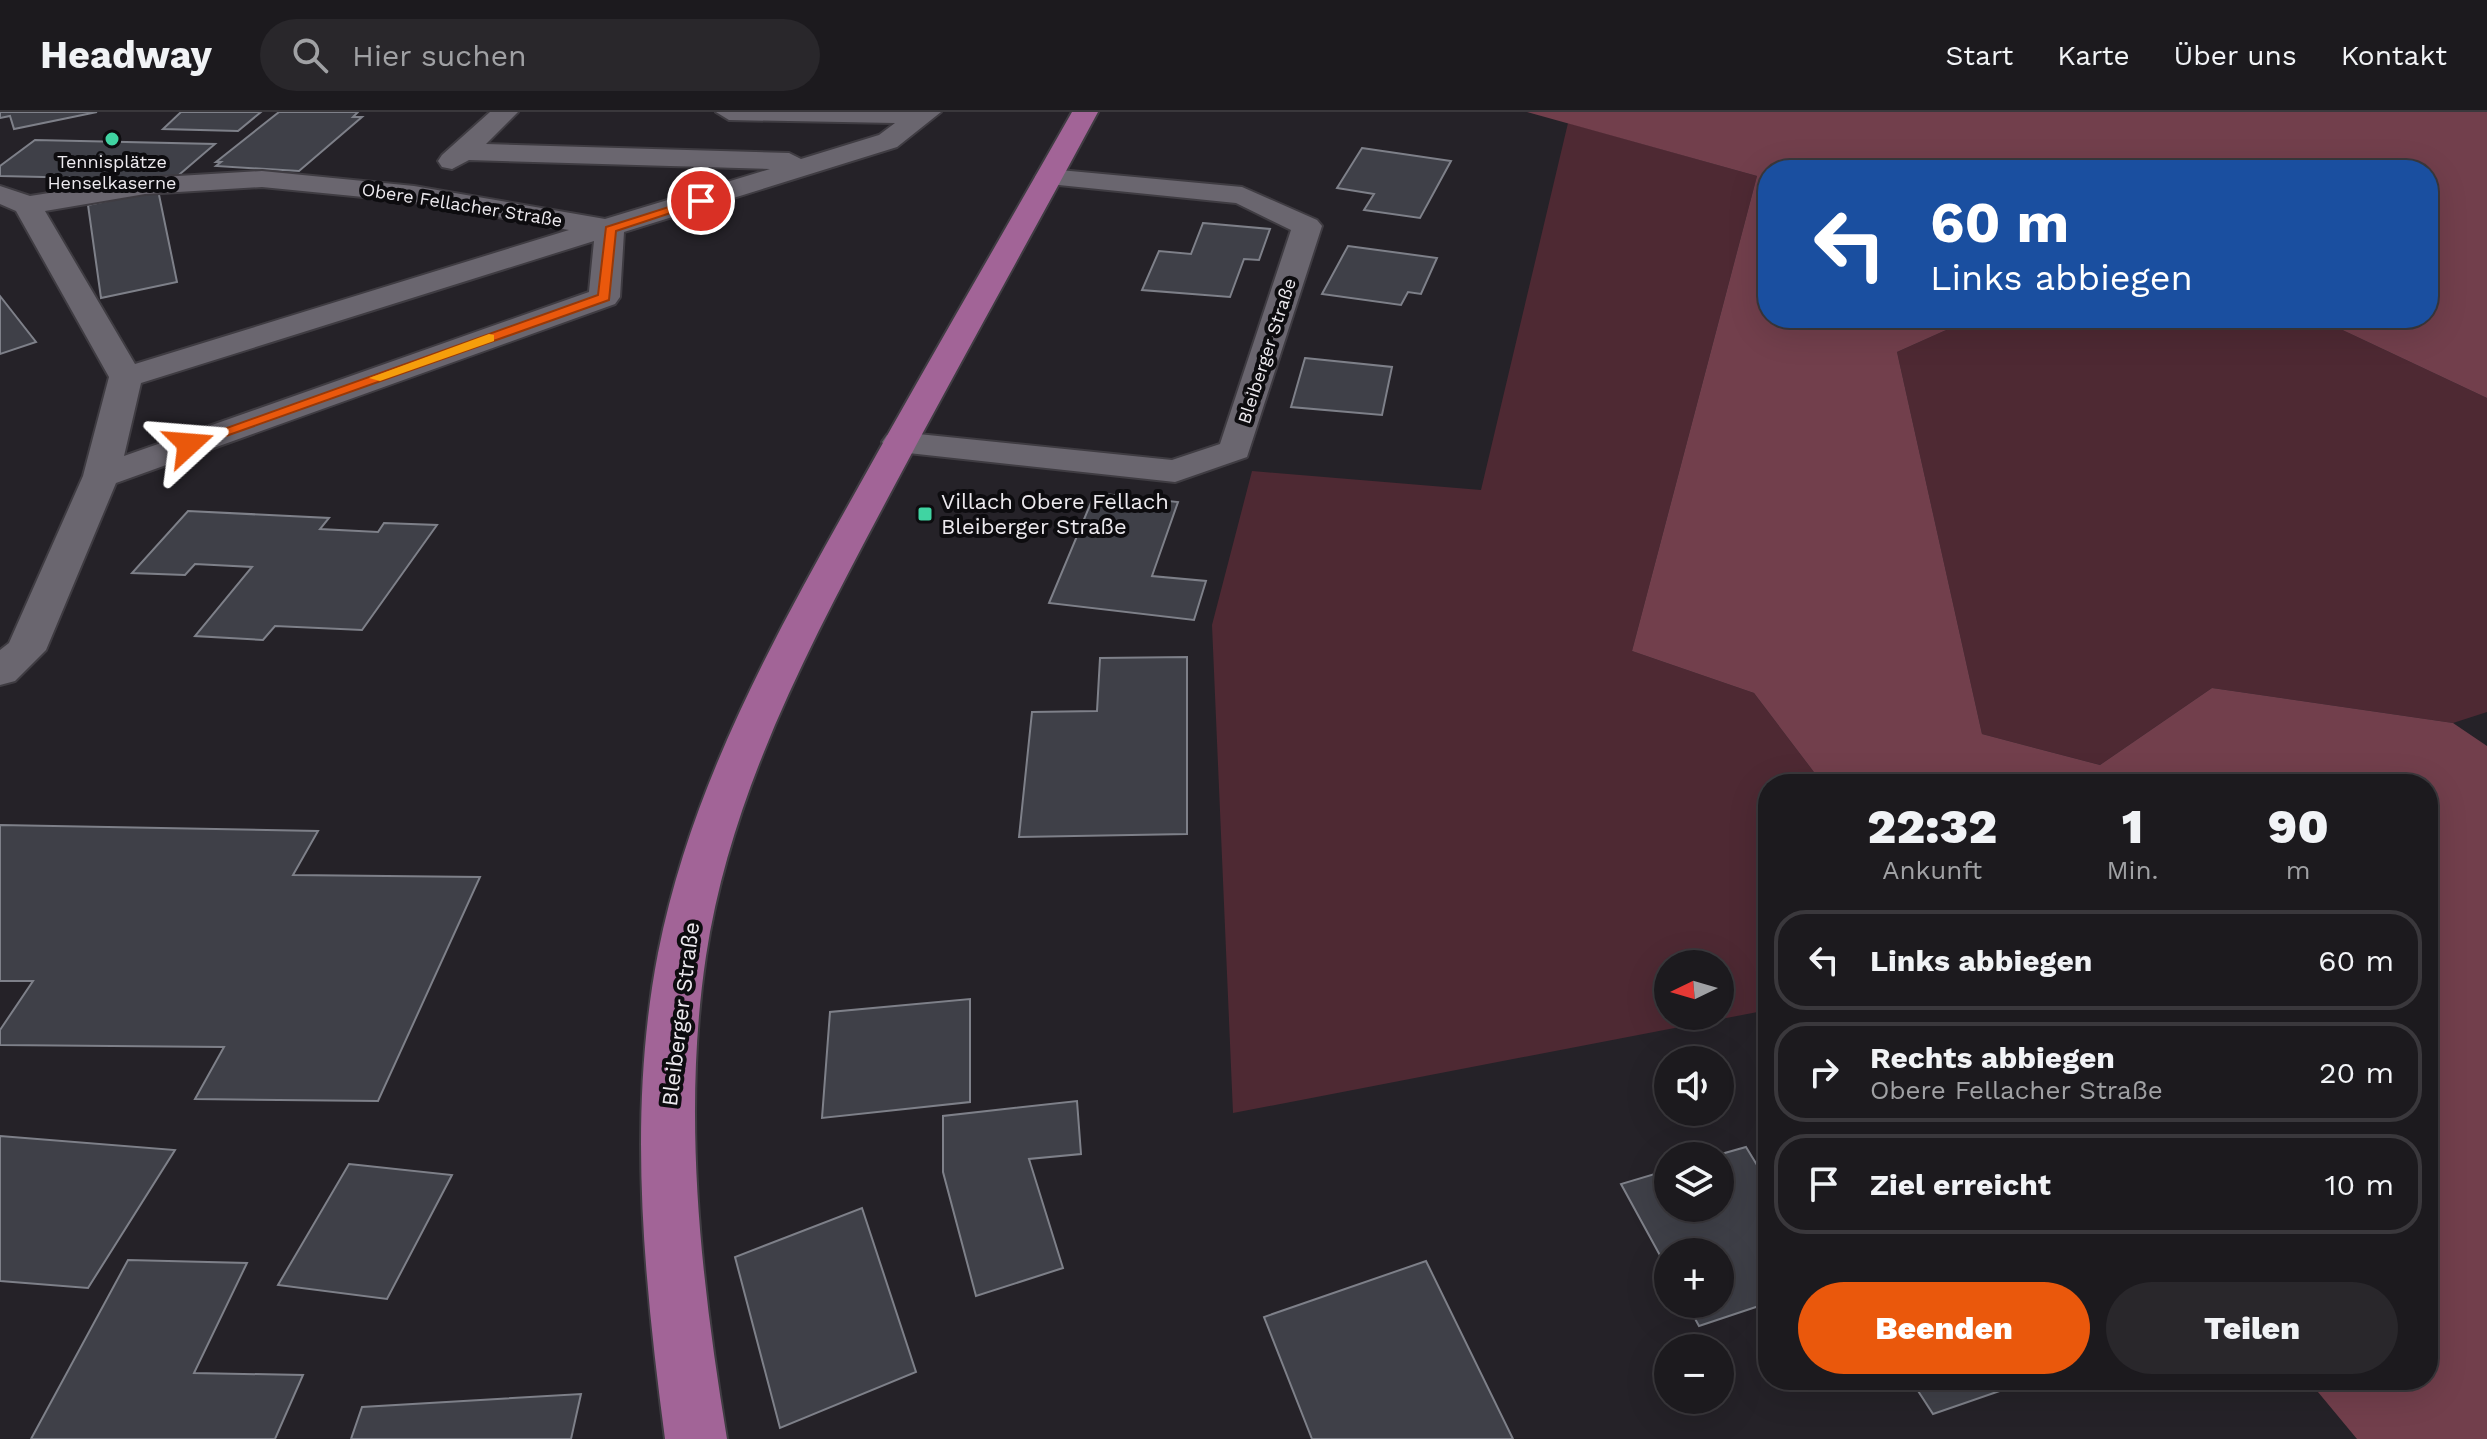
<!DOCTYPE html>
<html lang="de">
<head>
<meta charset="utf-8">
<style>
  body { margin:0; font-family:"Work Sans",sans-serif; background:#29272b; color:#f1f3f6; height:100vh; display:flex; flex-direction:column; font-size:30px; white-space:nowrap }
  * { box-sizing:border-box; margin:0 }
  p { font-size:26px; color:#a0a1a4 }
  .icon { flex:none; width:44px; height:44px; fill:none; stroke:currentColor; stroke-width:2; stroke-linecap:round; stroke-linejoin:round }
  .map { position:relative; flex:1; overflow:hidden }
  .side { position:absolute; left:1758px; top:662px; width:680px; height:616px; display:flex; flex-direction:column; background:#1c1a1e; border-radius:32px; box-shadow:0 8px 32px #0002,0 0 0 2px #3a383c }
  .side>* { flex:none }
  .guide { position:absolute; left:1758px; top:48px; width:680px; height:168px; border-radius:32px; box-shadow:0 8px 32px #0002,0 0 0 2px #3a383c; background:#1a4fa0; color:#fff; overflow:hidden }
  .needle { width:52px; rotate:265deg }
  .controls { position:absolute; left:1654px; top:838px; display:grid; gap:16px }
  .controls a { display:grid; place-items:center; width:80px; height:80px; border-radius:50%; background:#1c1a1e; box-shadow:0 8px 32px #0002,0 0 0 2px #3a383c; font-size:40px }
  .pin { position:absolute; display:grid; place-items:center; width:68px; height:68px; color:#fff; margin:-34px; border:4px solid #fff; border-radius:50%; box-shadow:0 2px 8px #0007 }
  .me { position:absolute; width:88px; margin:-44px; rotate:71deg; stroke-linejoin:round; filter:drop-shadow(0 0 6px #0008) }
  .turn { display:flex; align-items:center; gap:28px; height:168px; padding:0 40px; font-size:36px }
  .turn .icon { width:104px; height:104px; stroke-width:2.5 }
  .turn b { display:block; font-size:56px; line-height:68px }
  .eta { display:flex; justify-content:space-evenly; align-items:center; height:136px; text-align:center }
  .eta b { font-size:48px; font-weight:800; line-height:56px }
  .button { display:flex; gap:16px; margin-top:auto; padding:16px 40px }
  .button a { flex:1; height:92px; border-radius:48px; background:#ea580c; color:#fff; font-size:32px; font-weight:800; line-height:92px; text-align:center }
  .button a+a { background:#29272b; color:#f1f3f6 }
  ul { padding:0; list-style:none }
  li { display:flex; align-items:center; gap:24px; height:100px; margin:0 16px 12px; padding:0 24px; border:4px solid #3a383c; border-radius:32px }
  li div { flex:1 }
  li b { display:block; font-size:30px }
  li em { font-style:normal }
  header { display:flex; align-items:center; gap:48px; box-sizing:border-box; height:112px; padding:0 40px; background:#1c1a1e; border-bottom:2px solid #3a383c }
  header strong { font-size:38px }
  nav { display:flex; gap:44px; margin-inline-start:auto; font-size:28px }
  .search { width:560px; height:72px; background:#29272b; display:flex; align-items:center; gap:20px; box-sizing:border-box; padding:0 28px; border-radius:44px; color:#a0a1a4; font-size:30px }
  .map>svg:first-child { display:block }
</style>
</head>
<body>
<header>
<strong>Headway</strong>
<div class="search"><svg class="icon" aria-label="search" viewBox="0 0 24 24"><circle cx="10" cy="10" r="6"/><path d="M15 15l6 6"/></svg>Hier suchen</div>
<nav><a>Start</a><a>Karte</a><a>Über uns</a><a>Kontakt</a></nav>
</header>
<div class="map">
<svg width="2487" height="1327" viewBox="0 0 2487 1327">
  <rect width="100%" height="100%" fill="#252228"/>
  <g fill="#4e2933" fill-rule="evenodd">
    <path d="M1568,11L1757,64L1632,539L1754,581L1823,672H1768V898L1233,1001L1212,513L1252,359L1481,378ZM1668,852H1720V904H1668Z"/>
    <polygon points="1973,206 2317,206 2487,286 2487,600 2453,611 2212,576 2100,653 1982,622 1897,240"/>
  </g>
  <polygon fill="#723f4c" points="1527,0 2487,0 2487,286 2317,206 2428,206 2428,58 1768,58 1768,206 1973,206 1897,240 1982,622 2100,653 2212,576 2453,611 2487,634 2487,1327 2357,1327 2308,1268 2428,1268 2428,672 1823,672 1754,581 1632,539 1757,64"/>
  <g fill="#3f4048" stroke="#7e8089" stroke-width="2">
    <polygon points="0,0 97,0 14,17 10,4 0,6"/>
    <polygon points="181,0 261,0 238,19 163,17"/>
    <polygon points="279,0 358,0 353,5 362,5 299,59 216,54 221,50 216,50"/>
    <polygon points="35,28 215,32 173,68 0,64 0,54"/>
    <polygon points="1362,36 1451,49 1420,106 1364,98 1374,82 1337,76"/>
    <polygon points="158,78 177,170 101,186 88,93"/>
    <polygon points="1203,111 1270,117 1259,148 1244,147 1230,185 1142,178 1159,139 1191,142"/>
    <polygon points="1348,134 1437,146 1421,182 1408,180 1401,193 1322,182"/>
    <polygon points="0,184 36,230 0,242"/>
    <polygon points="1305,246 1392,255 1382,303 1291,295"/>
    <polygon points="1095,381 1178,390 1152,464 1206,469 1194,508 1049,491"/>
    <polygon points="188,399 329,406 320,417 378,420 384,411 437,413 362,518 275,514 263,528 195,524 252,455 195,452 185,463 132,461"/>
    <polygon points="1187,545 1187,722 1019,725 1032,600 1097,599 1100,546"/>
    <polygon points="0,713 318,719 293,763 480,765 378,989 195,987 224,935 0,933 0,918 33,869 0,869"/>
    <polygon points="970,887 970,990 822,1006 830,900"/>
    <polygon points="1077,989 1081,1042 1029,1047 1063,1156 976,1184 943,1060 943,1004"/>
    <polygon points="0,1024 175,1038 88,1176 0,1169"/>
    <polygon points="1746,1035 1768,1071 1768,1191 1699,1214 1687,1192 1720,1192 1720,1140 1668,1140 1668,1158 1621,1072 1668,1058 1668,1096 1720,1096 1720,1044 1714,1044"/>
    <polygon points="349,1052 452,1063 387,1187 278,1173"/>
    <polygon points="862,1096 916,1260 780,1316 735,1145"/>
    <polygon points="128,1148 247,1151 194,1261 303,1263 275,1327 31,1327"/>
    <polygon points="1426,1149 1513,1327 1312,1327 1264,1205"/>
    <polygon points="1911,1268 2021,1268 2023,1271 1933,1302"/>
    <polygon points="581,1282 571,1327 351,1327 362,1295"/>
  </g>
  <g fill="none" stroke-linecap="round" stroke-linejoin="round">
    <defs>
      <g id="minor">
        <path d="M490,0H518L486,32L789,41L801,47L879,23L895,11L729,8L716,0H941L897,35L624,120L620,185L615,192L116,371L46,538L15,569L0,573V538L9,531L83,364L109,265L16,99L0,92V74L30,84L145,66L262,59L414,74L605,107L770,57L469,48L452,57L442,55L438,49L442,43ZM262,75L414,90L569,118L135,252L45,99L145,82ZM594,129L589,180L124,344L141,271Z"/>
        <polygon points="1049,57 1242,75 1317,108 1322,114 1247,345 1175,370 899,340 887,337 882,330 887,323 899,320 1172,348 1220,332 1291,118 1236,91 1039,71 1035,65 1039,59"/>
      </g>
      <path id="major" d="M1072,0H1098C1029,128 958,254 890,382C812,529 731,678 706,844C682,1005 701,1167 727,1327H665C644,1167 627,1001 658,841C691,674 773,527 855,381C926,253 1000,127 1072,0Z"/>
    </defs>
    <use href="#minor" stroke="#3f3c42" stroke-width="4"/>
    <use href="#major" stroke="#3f3c42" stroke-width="4"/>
    <use href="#minor" fill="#6a666f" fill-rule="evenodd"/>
    <use href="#major" fill="#a26497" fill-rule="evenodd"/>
  </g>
  <polygon fill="#ea580c" stroke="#983908" stroke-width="2" points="697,86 707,89 616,119 609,188 195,335 182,332 598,183 606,115"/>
  <polygon fill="#f59e0b" points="489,222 494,223 494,229 380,269 369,266"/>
  <g fill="#40d4a2" stroke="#0d0c0f" stroke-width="3">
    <circle cx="112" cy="27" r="8"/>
    <rect x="917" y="394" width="16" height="16" rx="4"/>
  </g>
  <g text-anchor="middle" stroke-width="8" stroke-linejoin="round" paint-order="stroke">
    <g font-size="18" fill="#edeaef" stroke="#0d0c0f">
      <text x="112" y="56">Tennisplätze<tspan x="112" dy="21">Henselkaserne</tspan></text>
    </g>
    <g font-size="18" fill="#edeaef" stroke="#0d0c0f">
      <text transform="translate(462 93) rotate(9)" y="6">Obere Fellacher Straße</text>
      <text transform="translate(1267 239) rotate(-72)" y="6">Bleiberger Straße</text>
    </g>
    <g font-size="22" fill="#edeaef" stroke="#0d0c0f" text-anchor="start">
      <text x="941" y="397">Villach Obere Fellach<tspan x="941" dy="25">Bleiberger Straße</tspan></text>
    </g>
    <g font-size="22" fill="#edeaef" stroke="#0d0c0f">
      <text transform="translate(680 902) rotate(-83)" y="8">Bleiberger Straße</text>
    </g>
  </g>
</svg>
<div class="controls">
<a><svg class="needle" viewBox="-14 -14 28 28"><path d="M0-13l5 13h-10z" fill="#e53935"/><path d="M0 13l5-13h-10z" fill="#a0a1a4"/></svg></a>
<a><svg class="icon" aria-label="sound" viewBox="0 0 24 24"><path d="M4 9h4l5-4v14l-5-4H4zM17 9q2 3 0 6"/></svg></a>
<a><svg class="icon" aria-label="layers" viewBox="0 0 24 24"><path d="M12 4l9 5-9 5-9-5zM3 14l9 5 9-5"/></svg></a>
<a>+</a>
<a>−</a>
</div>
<div class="pin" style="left:701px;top:89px;background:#d93025"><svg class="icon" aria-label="arrive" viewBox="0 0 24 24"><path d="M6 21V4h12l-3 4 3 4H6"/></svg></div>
<svg class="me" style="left:189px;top:332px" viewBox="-20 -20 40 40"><path d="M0-17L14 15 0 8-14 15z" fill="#ea580c" stroke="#fff" stroke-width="4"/></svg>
<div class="guide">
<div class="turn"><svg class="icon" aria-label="left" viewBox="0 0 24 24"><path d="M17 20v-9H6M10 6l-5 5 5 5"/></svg><div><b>60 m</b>Links abbiegen</div></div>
</div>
<section class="side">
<div class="eta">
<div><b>22:32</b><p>Ankunft</p></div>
<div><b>1</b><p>Min.</p></div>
<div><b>90</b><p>m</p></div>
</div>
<ul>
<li><svg class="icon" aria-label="left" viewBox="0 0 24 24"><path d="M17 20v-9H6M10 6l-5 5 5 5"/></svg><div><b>Links abbiegen</b></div><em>60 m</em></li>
<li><svg class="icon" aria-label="right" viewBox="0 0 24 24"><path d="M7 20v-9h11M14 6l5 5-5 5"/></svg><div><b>Rechts abbiegen</b><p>Obere Fellacher Straße</p></div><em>20 m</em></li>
<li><svg class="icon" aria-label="arrive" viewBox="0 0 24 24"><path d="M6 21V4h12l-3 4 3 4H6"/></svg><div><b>Ziel erreicht</b></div><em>10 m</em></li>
</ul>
<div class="button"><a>Beenden</a><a>Teilen</a></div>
</section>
</div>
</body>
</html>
